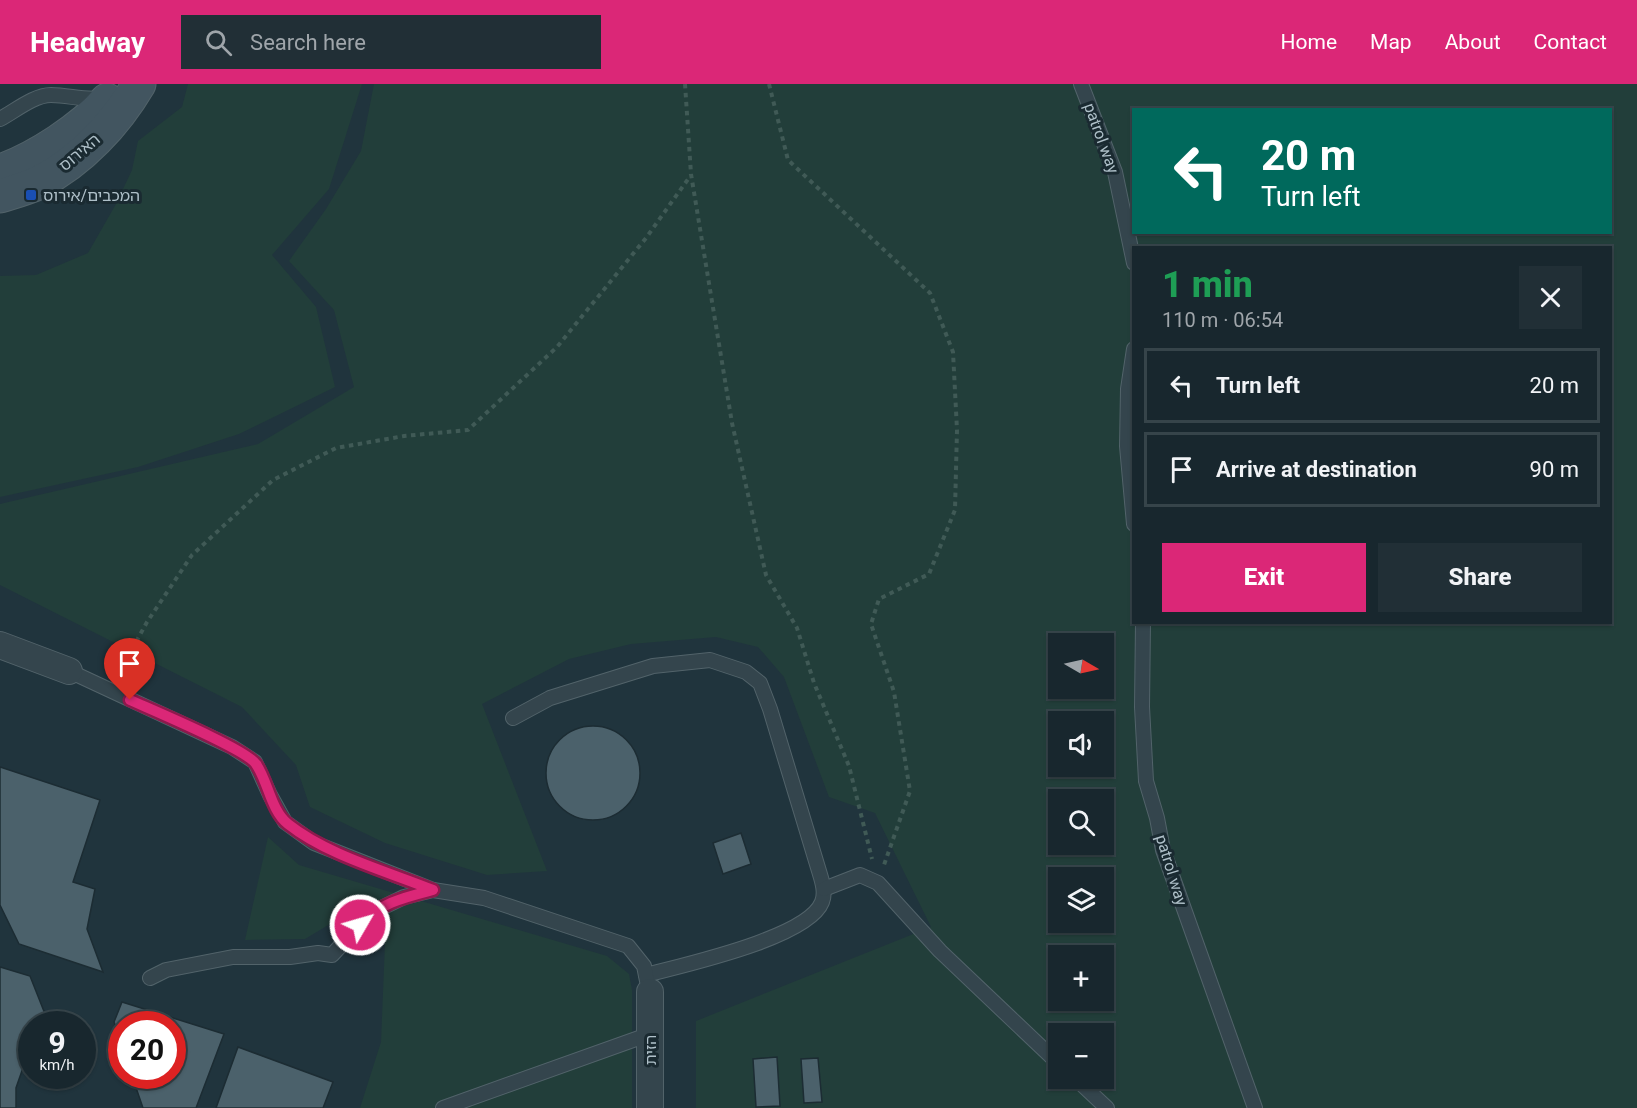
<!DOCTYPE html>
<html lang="en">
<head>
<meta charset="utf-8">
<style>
  body { margin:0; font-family:Roboto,"Noto Sans Hebrew",sans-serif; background:#212f36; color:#f1f3f6; height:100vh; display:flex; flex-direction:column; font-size:22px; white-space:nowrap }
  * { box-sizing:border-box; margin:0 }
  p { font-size:20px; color:#9fa5aa }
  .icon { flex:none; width:33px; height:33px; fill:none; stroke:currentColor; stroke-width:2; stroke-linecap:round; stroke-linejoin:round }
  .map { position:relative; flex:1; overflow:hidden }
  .side { position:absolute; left:1132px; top:162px; width:480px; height:378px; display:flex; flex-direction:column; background:#18272e; border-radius:0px; box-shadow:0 2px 4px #0004,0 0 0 2px #36444a }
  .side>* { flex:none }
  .top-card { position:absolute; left:1132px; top:24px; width:480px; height:126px; border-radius:0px; box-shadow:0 2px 4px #0004,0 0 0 2px #36444a; background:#00695c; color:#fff; overflow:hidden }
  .needle { width:39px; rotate:99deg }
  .fabs { position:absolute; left:1048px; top:549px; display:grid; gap:12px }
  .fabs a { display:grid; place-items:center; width:66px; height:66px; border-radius:0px; background:#18272e; box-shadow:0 2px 4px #0004,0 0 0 2px #36444a; font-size:30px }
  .speed { position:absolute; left:18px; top:927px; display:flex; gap:12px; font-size:30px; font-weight:700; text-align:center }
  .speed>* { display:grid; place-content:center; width:78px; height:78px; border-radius:50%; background:#18272e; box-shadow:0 2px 4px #0004,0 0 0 2px #36444a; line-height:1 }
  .speed small { font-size:15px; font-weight:400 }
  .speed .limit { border:9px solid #d22; background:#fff; color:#111 }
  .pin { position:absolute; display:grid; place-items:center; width:51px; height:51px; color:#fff; margin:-62px -26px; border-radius:50% 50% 50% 0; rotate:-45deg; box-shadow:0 0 6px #0007 }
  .pin .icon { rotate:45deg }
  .me { position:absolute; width:66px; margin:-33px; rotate:52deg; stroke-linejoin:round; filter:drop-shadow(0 0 4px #0008) }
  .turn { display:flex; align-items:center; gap:21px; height:126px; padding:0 30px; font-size:27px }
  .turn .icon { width:78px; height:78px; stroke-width:2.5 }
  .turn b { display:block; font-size:42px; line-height:51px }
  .round { display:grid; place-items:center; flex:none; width:63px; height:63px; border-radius:0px; background:#212f36 }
  .headline { display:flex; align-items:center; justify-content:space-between; height:102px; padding:0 30px }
  h1 { font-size:36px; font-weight:800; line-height:45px; color:#1e9e55 }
  .action { display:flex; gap:12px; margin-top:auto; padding:12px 30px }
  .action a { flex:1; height:69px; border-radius:0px; background:#db2777; color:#fff; font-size:24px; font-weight:800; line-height:69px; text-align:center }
  .action a+a { background:#212f36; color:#f1f3f6 }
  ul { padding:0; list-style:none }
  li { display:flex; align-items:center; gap:18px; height:75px; margin:0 12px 9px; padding:0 18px; border:3px solid #36444a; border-radius:0px }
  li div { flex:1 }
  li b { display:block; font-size:22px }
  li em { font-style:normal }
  header { display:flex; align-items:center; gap:36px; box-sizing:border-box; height:84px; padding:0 30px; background:#db2777; color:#fff }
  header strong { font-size:28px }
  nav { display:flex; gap:33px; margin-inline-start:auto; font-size:21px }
  .search { width:420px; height:54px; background:#212f36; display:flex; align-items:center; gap:15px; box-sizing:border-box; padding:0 21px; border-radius:0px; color:#9fa5aa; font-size:22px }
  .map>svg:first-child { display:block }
</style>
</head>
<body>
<header>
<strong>Headway</strong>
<div class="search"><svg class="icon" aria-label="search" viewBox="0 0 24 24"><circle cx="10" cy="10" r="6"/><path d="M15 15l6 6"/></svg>Search here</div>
<nav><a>Home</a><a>Map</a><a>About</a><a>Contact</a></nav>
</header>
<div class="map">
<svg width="1637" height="1024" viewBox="0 0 1637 1024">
  <rect width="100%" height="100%" fill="#20343d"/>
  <g fill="#223e3a" fill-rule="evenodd">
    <polygon points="188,0 362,0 329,105 272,171 316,223 335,303 239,350 138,383 0,413 0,192 36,191 88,169 116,120 132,86 138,57 182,23"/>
    <path d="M374,0H1637V1024H696V937L931,843L875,729L829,713L784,593L758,563L716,553L631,560L569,575L482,620L547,787L487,791L385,759L310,723L296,681L242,623L0,501V420L258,360L354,303L334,226L289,177L326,125L361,67ZM1134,26H1611V148H1134ZM1134,164H1611V538H1134ZM1059,560H1104V604H1059ZM1059,638H1104V682H1059ZM1059,716H1104V760H1059ZM1059,794H1104V838H1059ZM1059,872H1104V916H1059ZM1059,950H1104V994H1059Z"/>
    <polygon points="268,753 299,781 607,872 629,890 632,906 632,1024 360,1024 381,958 385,859 335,837 305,855 245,856"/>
  </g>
  <g fill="#4b616b" stroke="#1c2c33" stroke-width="1.5">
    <circle cx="593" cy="689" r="47"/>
    <polygon points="0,683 100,716 73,798 95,805 87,845 103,888 19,860 0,821"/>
    <polygon points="741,749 751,780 723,790 713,759"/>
    <polygon points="0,883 30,892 49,940 32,940 32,975 24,981 16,1004 16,1024 0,1024"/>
    <polygon points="122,918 224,950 196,1024 143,1024 132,992 172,992 172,940 122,940 122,959 114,938"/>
    <polygon points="238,963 333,998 323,1024 216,1024"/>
    <polygon points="777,973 780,1022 756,1023 753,975"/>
    <polygon points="818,974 822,1018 804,1019 801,975"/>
  </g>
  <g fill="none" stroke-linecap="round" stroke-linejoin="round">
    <defs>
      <g id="lane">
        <polyline points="1081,0 1115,88 1134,179"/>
        <path d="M0,35C15,27 34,11 51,11C69,11 85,17 103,14"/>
        <polyline points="1134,265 1128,305 1127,362 1134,440"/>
        <polyline points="1143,538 1142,623 1146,697 1157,734 1163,766 1255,1024"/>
        <polyline points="69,587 232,663 255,678 270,711 285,738 314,759 433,806"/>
        <path d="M513,634L550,614L653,582L710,576L746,588L760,599L770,625L819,787C822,797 826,808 822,818C808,854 683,881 646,891"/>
        <polyline points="824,805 860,791 878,799 940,867 1059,980"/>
        <polyline points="150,894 166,886 233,873 290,873 318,869 332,871 371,829 404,813 433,806 484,814 628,862 644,882 647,897"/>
        <polyline points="1075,994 1107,1024"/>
        <polyline points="443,1024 650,950"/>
      </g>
      <g id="street">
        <polyline points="0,561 69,587"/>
        <polyline points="650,908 650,1024"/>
      </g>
      <g id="secondary">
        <path d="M0,87C35,75 83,44 107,16"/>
        <path d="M0,112C13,108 28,104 40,98C81,77 116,39 139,0"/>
      </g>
    </defs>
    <use href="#lane" stroke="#52636a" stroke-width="16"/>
    <use href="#street" stroke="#52636a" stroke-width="28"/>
    <use href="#secondary" stroke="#52636a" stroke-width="35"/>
    <g stroke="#405a56" stroke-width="4" stroke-dasharray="4.5 4.5" stroke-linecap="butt">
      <polyline points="685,0 691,90 732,339 766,491 797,544 814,599 849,682 872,775"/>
      <polyline points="769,0 788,76 930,209 953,268 957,346 955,426 929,490 879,515 871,540 894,608 910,707 884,781"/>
      <polyline points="119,589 147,538 192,471 273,396 336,364 404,352 468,346 557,263 646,154 691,91"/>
    </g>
    <use href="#lane" stroke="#34454d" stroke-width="14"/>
    <use href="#street" stroke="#34454d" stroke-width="26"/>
    <use href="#secondary" stroke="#425560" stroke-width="33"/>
  </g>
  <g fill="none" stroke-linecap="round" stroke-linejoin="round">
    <defs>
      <path id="route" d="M130,616C152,626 246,665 256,680C268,697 271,727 288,740C327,771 386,787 433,806C406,813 379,819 360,841"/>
    </defs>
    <use href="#route" stroke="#8e194d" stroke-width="15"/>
    <use href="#route" stroke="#db2777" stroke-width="10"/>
  </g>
  <rect fill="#1a4fb4" stroke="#1a2a31" stroke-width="2" x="25" y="105" width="12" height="12" rx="3"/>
  <g text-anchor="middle" stroke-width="6" stroke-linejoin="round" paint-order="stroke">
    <g font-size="16" fill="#afc0c9" stroke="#1a2a31">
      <text transform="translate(1102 54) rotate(70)" y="6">patrol way</text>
      <text transform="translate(79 68) rotate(-40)" y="6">האירוס</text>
      <text transform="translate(1172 786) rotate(73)" y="6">patrol way</text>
      <text transform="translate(650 966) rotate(-90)" y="6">הזית</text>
    </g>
    <g font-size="16" fill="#afc0c9" stroke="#1a2a31" text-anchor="start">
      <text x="43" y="117">המכבים/אירוס</text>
    </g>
  </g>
</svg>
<div class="fabs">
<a><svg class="needle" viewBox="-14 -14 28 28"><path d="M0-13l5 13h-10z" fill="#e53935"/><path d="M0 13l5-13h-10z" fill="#9fa5aa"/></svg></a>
<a><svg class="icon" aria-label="sound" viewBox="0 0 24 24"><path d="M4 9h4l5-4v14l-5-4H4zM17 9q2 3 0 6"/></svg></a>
<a><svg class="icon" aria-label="search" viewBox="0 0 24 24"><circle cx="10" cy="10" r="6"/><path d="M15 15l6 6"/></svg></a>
<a><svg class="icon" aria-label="layers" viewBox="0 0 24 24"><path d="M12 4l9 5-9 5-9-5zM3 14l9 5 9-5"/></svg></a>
<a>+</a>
<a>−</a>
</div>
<div class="speed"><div>9<small>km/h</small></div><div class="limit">20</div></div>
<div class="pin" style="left:130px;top:616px;background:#d93025"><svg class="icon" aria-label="arrive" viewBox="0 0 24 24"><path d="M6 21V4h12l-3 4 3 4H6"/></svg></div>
<svg class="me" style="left:360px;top:841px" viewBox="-20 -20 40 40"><circle r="17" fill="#db2777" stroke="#fff" stroke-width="3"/><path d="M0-11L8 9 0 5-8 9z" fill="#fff"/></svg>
<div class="top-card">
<div class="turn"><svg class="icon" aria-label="left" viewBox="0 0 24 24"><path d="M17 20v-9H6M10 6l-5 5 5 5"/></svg><div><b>20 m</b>Turn left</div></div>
</div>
<section class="side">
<div class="headline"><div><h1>1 min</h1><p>110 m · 06:54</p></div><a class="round"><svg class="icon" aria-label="close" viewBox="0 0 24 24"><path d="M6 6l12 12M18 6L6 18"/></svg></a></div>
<ul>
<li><svg class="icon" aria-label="left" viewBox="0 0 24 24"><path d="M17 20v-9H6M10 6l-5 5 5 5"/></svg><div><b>Turn left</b></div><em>20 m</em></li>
<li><svg class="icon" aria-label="arrive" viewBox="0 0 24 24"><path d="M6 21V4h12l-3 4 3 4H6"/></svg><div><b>Arrive at destination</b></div><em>90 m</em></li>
</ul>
<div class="action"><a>Exit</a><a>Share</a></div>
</section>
</div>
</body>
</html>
